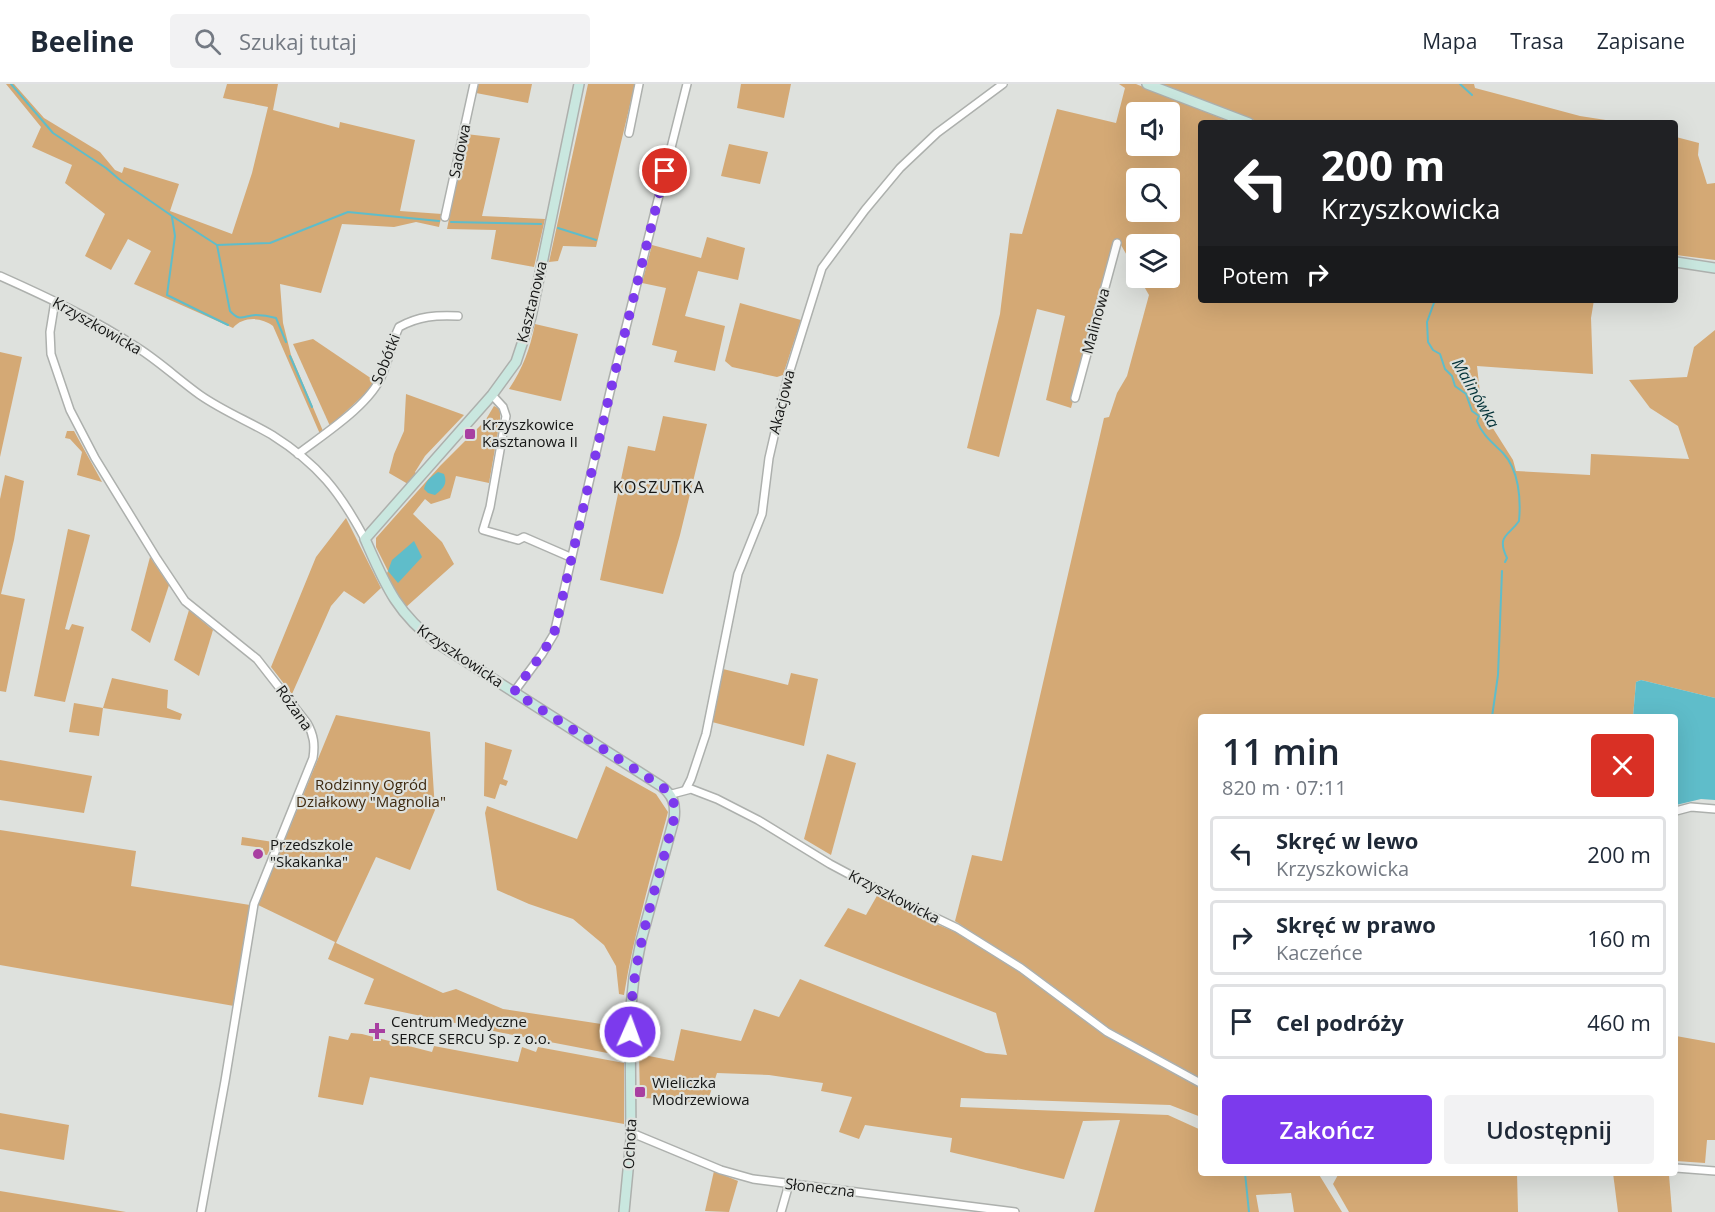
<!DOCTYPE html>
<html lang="pl">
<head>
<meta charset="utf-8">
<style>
  body { margin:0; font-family:"Open Sans",sans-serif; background:#f2f2f3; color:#1f2937; height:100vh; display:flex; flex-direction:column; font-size:22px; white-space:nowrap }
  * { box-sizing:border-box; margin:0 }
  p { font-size:20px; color:#747a83 }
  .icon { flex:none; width:33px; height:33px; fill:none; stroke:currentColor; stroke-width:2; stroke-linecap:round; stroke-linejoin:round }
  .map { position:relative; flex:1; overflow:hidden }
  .drawer { position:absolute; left:1198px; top:630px; width:480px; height:462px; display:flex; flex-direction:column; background:#fff; border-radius:6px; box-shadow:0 6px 24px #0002 }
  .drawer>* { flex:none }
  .banner { position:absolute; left:1198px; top:36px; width:480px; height:183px; border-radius:6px; box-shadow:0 6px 24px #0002; background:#202124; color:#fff; overflow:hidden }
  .buttons { position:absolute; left:1126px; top:18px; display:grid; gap:12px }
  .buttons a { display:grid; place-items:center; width:54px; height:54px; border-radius:6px; background:#fff; box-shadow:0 6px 24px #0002; font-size:30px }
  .pin { position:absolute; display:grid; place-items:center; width:51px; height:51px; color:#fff; margin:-26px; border:3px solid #fff; border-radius:50%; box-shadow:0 2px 6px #0007 }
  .me { position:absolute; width:66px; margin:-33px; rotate:2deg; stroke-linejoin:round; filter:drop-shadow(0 0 4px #0008) }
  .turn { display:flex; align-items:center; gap:21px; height:126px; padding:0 24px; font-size:27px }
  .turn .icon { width:78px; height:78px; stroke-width:2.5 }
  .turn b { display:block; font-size:42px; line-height:51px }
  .then { display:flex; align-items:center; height:57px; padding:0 24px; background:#0003; gap:12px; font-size:22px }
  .round { display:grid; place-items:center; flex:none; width:63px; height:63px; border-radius:6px; background:#f2f2f3 }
  .summary { display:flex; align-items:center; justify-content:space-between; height:102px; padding:0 24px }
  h1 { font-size:36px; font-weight:600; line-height:45px }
  .cta { display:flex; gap:12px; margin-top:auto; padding:12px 24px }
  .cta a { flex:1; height:69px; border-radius:6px; background:#7c3aed; color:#fff; font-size:24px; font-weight:600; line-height:69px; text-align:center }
  .cta a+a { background:#f2f2f3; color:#1f2937 }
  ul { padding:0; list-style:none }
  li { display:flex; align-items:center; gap:18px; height:75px; margin:0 12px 9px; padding:0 12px; border:3px solid #e0e1e3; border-radius:6px }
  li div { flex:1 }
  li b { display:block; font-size:22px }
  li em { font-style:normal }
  header { display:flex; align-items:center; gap:36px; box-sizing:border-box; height:84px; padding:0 30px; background:#fff; border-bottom:2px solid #e0e1e3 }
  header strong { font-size:28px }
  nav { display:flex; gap:33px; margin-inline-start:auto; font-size:21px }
  .search { width:420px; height:54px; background:#f2f2f3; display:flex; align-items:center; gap:15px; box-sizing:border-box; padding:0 21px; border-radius:6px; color:#747a83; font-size:22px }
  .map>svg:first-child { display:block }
</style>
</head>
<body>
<header>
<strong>Beeline</strong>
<div class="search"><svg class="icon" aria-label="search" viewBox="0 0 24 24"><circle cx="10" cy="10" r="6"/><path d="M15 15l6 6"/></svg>Szukaj tutaj</div>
<nav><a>Mapa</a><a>Trasa</a><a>Zapisane</a></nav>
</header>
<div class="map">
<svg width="1715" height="1128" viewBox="0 0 1715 1128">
  <rect width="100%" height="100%" fill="#dee1dd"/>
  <g fill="#d4a975" fill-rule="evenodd">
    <path d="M6,0H14L44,34L100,68L115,86L122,89L124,83L179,100L170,127L232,150L252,89L268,23L223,14L227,0H278L273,26L339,44L340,38L415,56L400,127L442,130L439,143L416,138L394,143L342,140L321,209L280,200L283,239L291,271L323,347L320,350L273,242C262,233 243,232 233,244L134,200L151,167L128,155L111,186L85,172L105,130L65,99L72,81L32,63L41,43Z"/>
    <polygon points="478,0 532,0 528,19 476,9"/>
    <polygon points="588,0 635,0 596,163 563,162 558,177 549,178"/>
    <polygon points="741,0 791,0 784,34 737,24"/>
    <path d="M1119,0H1136L1233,39H1202V216H1594L1591,234L1593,290L1477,282L1482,327L1513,376L1516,387L1590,391L1591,370L1689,375L1678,342L1650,324L1629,296L1687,293L1694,263L1715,246V614L1641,596L1636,598L1633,633H1202L1201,997L1115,949L1050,900L955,837L972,771L1002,777L1104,334L1109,333L1117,309L1127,292L1149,211L1139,194H1170V160H1137V189L1117,154L1071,324L1046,316L1065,232L1037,225L999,373L967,364L1000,230L1010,149L1022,150L1057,25L1116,39L1125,4ZM1137,28H1170V62H1137ZM1137,94H1170V128H1137Z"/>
    <polygon points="1158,0 1474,0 1475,4 1580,32 1625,39 1262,39"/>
    <polygon points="466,50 500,54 482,132 545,135 534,183 491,175 496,146 447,145"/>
    <polygon points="1676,53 1699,59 1698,71 1707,100 1715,99 1715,176 1676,171"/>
    <polygon points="729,60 768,68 760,100 721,92"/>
    <polygon points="707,153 745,164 738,196 698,187 685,232 725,242 715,287 674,278 677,267 652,261 666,204 642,199 652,161 701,174"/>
    <polygon points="740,219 801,236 783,291 777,293 732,283 725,277"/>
    <path d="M535,240L578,250L561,317L509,305C523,284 530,265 535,240Z"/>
    <polygon points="313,255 375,297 367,308 330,342 293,260"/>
    <polygon points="0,268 22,273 0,373"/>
    <polygon points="406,310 464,331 425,372 415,388 417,391 408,400 389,389 394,370 404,347"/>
    <polygon points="494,322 500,325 500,336 489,399 456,392 450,414 431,420 425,415 413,430 442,458 454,480 405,524 386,491 388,487 376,463 376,454 440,382 485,337"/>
    <polygon points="663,332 707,340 680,451 663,510 600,496 628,362 655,367"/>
    <polygon points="67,347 74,347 102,398 77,391 82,368 70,355 65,354"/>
    <polygon points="5,391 24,397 14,456 1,510 25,515 6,608 0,607 0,415"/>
    <polygon points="346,434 381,504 364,520 344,507 331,522 292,610 271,583 316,473"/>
    <polygon points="68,445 90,451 65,545 69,546 72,540 84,543 65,618 34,612"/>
    <polygon points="150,473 169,501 150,559 131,546"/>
    <polygon points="189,526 213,546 199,592 174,576"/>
    <polygon points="723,585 788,601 791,589 818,595 804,662 712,638"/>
    <polygon points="112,594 168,606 167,624 182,630 180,636 103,624 99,652 69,648 74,619 103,624"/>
    <polygon points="336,631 430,648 435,726 410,786 376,773 336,859 443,909 456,905 503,925 621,943 623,972 503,949 364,920 374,895 328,875 335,858 258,821"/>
    <polygon points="485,658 512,666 503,695 508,697 506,702 500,700 495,715 484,712"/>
    <polygon points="827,670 856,679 831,771 804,755"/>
    <polygon points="0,676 92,692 84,729 0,716"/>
    <path d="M606,682L656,710L668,728C652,789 634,849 624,911L619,910L616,882L604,861L573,835L529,820L497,806L485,729L487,722L577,755Z"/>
    <polygon points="0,746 136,767 131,802 250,821 234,922 0,881"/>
    <polygon points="242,753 273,758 267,771 262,770 263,764 241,761"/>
    <polygon points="878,810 924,835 963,851 1020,887 1081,930 1201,1003 1201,1033 1170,1021 961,1014 960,1023 1168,1031 1201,1046 1202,1089 1318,1089 1342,1128 1294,1128 1291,1109 1256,1111 1259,1128 1094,1128 1120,1036 1083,1037 1064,1095 950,1068 952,1054 865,1041 859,1055 839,1048 852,1013 821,1007 823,999 769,991 717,989 706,1022 673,1015 640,1014 639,970 674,977 681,945 741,957 754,925 779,933 800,895 986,969 1007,971 996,929 824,862 848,824 866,831"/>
    <polygon points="351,949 362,950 432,968 434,962 518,978 522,963 536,968 538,963 624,979 624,1040 370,993 363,1021 318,1013 329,952 348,956"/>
    <polygon points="1676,952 1715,959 1715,1056 1707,1056 1705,1079 1676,1077"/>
    <polygon points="0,1029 69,1041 64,1076 0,1065"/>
    <polygon points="714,1087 738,1097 729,1128 705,1127"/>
    <polygon points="1339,1089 1517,1089 1518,1128 1349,1128 1333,1100"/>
    <polygon points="1613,1089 1669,1091 1672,1128 1618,1128"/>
    <polygon points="0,1107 126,1128 0,1128"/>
  </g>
  <g fill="#5fbdca">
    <path d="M438,388L444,390C448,400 443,405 435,411L428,409L424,405C426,396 431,393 438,388Z"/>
    <polygon points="414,457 422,473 398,499 388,487 392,476"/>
    <polygon points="1641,596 1715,614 1715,716 1701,715 1676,721 1676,633 1633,633 1636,598"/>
  </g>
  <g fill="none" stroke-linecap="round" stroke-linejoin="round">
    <g stroke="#5fbdca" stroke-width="2">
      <polyline points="11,0 53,49 106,84 120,96 172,132 217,161 270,159 348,128 439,137"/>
      <polyline points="1460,0 1472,11"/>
      <polyline points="172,133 175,152 167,211 228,241"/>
      <polyline points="451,138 541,140"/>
      <polyline points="558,144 596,156"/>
      <path d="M217,161L230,227C241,239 244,231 256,231C263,231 269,232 276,234L286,258"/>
      <path d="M1435,216L1427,238L1428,258L1433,266L1440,270L1445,285L1452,292L1455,302L1466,310L1472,327L1479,332L1477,337C1482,351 1493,359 1503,369C1519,386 1521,415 1519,437C1509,452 1496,451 1507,474L1505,478"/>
      <polyline points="290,272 312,323"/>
      <polyline points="1492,633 1498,591 1502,487"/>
      <polyline points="1245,1089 1249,1128"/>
    </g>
    <defs>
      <g id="street">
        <polyline points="629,49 639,0"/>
        <polyline points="445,133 474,0"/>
        <path d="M0,192C47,213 94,235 138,264C160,278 179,296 200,311C223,327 248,337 272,351C318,380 340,408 365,455"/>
        <path d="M55,217L50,248L51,270L70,326L95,374L157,475L185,517L257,575L307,639C314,651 315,661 313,674L254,820L225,997L201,1128"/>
        <polyline points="492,311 503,323 506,332 490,423 483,446 518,456 524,453 570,473"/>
        <polyline points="1075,314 1117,159"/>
        <path d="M298,370C324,350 370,321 382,291C389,275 392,258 399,243C419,232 436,231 458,232"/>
        <polyline points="514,608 542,570 554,550 612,299 687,0"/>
        <polyline points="686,705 691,695 706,650 738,490 762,430 769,374 787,296 822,184 865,126 900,84 937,49 1003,0"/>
        <polyline points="672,710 691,705 717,715 758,736 830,780 890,812 957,844 1021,884 1107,948 1202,1000"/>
        <polyline points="1676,727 1691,723 1715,725"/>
        <polyline points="632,1049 721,1086 753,1095 1015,1128"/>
        <polyline points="1676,1084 1715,1087"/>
        <polyline points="781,1128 789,1100"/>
      </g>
      <g id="secondary">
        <path d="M579,0L531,233L516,278L492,311L365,455C385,500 396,529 437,559L661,702C673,711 676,720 674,735L641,857L634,893L630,932L631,1055L624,1128"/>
        <polyline points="1147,0 1249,39"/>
        <polyline points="1676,178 1715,184"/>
      </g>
    </defs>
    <use href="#street" stroke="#adb0ad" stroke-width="10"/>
    <use href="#secondary" stroke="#adb0ad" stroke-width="12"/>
    <use href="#street" stroke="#fff" stroke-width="7"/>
    <use href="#secondary" stroke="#c9e7df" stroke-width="9"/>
  </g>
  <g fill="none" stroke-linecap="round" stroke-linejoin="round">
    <path stroke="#7c3aed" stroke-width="10" stroke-dasharray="0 18" d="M630,948C631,874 656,806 674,735C676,720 673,711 661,702L514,608L542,570L554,550L609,313L665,87"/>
  </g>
  <g fill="#a83fa1" stroke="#dee1dd" stroke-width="2">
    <rect x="464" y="344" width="12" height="12" rx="3"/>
    <circle cx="258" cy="770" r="6"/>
    <path d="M374 938h6v6h6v6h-6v6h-6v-6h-6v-6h6z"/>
    <rect x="634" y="1002" width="12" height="12" rx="3"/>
  </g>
  <g text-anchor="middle" stroke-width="4.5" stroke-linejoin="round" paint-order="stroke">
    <g font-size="15" fill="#151615" stroke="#dee1dd">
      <text transform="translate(460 67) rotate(-78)" y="5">Sadowa</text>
      <text transform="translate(532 218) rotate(-76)" y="5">Kasztanowa</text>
      <text transform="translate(1096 237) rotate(-75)" y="5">Malinowa</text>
      <text transform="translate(97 242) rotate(30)" y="5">Krzyszkowicka</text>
      <text transform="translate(386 275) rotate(-68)" y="5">Sobótki</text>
      <text transform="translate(782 318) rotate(-76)" y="5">Akacjowa</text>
      <text transform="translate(460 572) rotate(34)" y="5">Krzyszkowicka</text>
      <text transform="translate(294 624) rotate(55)" y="5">Różana</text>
      <text transform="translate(894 813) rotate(27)" y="5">Krzyszkowicka</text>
      <text transform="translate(630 1060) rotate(-87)" y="5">Ochota</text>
      <text transform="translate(820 1104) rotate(7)" y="5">Słoneczna</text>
    </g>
    <g font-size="15" fill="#151615" stroke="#dee1dd" text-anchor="start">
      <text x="482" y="346">Krzyszkowice<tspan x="482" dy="17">Kasztanowa II</tspan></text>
      <text x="270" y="766">Przedszkole<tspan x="270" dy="17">"Skakanka"</tspan></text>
      <text x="391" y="943">Centrum Medyczne<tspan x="391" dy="17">SERCE SERCU Sp. z o.o.</tspan></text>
      <text x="652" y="1004">Wieliczka<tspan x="652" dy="17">Modrzewiowa</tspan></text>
    </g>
    <g font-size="15" fill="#3d2910" stroke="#dee1dd">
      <text x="371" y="706">Rodzinny Ogród<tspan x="371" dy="17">Działkowy "Magnolia"</tspan></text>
    </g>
    <g font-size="16" font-style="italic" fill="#033238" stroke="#dee1dd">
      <text transform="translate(1476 309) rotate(60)" y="6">Malinówka</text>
    </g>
    <g font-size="16" letter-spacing="1.5" fill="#151615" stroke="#dee1dd">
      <text x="659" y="409">KOSZUTKA</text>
    </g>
  </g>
</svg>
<div class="buttons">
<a><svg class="icon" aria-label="sound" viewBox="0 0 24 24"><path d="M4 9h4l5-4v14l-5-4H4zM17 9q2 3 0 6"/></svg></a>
<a><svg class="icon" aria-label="search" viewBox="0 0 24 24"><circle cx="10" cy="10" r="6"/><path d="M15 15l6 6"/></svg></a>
<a><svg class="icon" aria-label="layers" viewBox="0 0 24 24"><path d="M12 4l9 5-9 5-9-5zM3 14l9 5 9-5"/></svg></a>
</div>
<div class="pin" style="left:665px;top:87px;background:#d93025"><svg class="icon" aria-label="arrive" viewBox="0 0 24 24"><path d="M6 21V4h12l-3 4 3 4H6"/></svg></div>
<svg class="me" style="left:630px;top:948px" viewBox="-20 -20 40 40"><circle r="17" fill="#7c3aed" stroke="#fff" stroke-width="3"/><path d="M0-11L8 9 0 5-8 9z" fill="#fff"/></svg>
<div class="banner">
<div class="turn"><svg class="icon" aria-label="left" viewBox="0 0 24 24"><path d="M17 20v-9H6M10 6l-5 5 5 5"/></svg><div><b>200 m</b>Krzyszkowicka</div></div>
<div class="then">Potem<svg class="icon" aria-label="right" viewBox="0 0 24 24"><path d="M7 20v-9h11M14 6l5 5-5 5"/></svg></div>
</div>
<section class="drawer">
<div class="summary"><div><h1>11 min</h1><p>820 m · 07:11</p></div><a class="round" style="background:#d93025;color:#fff"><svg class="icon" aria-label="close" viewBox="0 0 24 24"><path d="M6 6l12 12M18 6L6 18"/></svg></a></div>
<ul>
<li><svg class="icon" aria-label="left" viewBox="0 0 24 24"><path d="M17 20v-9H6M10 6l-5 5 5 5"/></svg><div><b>Skręć w lewo</b><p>Krzyszkowicka</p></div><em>200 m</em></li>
<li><svg class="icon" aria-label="right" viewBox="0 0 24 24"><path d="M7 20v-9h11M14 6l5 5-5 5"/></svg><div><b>Skręć w prawo</b><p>Kaczeńce</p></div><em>160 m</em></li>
<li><svg class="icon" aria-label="arrive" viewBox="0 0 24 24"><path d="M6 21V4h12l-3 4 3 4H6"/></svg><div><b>Cel podróży</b></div><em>460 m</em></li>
</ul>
<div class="cta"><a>Zakończ</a><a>Udostępnij</a></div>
</section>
</div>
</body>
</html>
